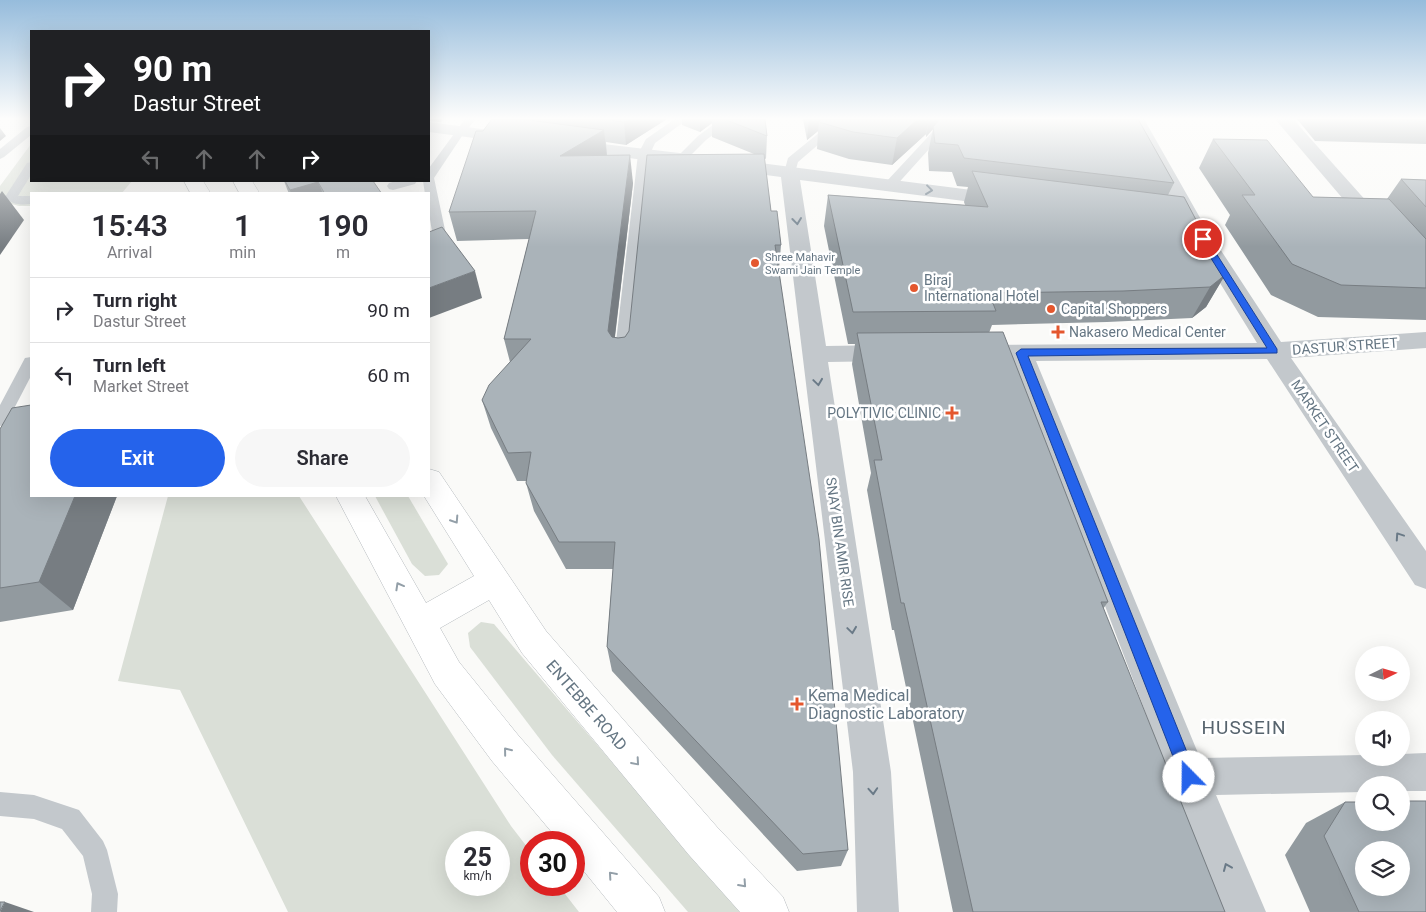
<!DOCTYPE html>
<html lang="en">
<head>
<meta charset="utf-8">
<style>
  body { margin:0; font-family:Roboto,sans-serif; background:#f7f7f7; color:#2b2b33; height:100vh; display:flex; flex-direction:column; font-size:19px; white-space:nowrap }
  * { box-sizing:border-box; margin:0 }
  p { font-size:16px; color:#7c7c81 }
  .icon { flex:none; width:28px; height:28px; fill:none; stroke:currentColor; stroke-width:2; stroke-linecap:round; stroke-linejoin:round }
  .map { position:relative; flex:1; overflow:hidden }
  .details { position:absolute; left:30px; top:192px; width:400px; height:305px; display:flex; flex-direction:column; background:#fff; border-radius:0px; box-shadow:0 5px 20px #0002 }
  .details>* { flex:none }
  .guide { position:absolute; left:30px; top:30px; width:400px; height:152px; border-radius:0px; box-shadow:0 5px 20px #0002; background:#202124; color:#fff; overflow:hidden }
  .needle { width:32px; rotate:85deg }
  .controls { position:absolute; left:1355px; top:646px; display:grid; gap:10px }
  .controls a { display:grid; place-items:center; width:55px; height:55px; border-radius:50%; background:#fff; box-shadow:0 5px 20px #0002; font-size:25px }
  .speed { position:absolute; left:445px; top:831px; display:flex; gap:10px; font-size:25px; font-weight:700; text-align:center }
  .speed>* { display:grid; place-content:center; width:65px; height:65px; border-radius:50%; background:#fff; box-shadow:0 5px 20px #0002; line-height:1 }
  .speed small { font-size:12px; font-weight:400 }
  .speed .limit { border:8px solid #d22; background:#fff; color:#111 }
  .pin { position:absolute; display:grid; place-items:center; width:42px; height:42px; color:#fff; margin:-21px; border:2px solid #fff; border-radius:50%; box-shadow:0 1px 5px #0007 }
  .me { position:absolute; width:55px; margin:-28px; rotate:338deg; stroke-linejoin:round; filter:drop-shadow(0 0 4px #0008) }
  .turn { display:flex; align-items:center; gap:18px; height:105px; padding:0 20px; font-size:22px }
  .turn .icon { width:65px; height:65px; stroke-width:2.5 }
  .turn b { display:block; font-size:35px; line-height:42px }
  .lanes { display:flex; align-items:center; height:48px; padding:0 20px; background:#0003; justify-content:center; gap:25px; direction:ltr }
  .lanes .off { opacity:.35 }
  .eta { display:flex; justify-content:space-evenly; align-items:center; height:85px; text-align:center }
  .eta b { font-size:30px; font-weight:600; line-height:35px }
  .action { display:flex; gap:10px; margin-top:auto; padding:10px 20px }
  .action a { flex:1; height:58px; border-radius:30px; background:#2563eb; color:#fff; font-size:20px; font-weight:600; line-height:58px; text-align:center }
  .action a+a { background:#f7f7f7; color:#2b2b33 }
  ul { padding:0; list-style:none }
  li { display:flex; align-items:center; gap:15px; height:65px; padding:0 20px; border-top:1px solid #e1e1e2 }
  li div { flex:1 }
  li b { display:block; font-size:19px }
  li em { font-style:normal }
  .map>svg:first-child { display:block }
</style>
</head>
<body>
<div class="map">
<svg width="1426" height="912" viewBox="0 0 1426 912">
  <rect width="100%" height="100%" fill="#fafaf8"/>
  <g fill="#dadfd7" fill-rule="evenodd">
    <polygon points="31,144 31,181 132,181 121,194 31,194 31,206 19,206 0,201 0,186"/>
    <path d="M168,496H299L511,826L531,852V885H558L579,912H288L180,690L118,681ZM499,842V885H456V842Z"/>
    <polygon points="375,496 408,496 448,564 439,575 425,576 412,564"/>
    <polygon points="481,622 494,624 740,912 688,912 552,755 470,647 468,633"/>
  </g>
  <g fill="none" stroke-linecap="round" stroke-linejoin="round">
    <defs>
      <g id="primary">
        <polygon points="184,181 203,181 211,194 191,194"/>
        <polygon points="233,181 252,181 260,194 240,194"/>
        <polygon points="429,469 439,472 546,631 717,827 783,897 789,912 740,912 689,855 522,653 489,600 440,628 459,662 518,735 659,897 665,912 617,912 574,859 574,842 560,842 492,761 435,684 336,496 365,496 426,603 474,576 424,496 429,496"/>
      </g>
    </defs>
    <use href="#primary" stroke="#b5babe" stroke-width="1"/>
    <g fill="#c3c8cc" fill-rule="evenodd">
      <polygon points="465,119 476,119 464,133 434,178 448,244 441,248 434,244 429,213 429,194 425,194 423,181 429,181 429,168"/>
      <polygon points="675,119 688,119 655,143 650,154 630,359 628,363 622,364 616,363 614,359 638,154 646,139"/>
      <polygon points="721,119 734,119 706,140 685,161 677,161 675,159 698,136"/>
      <polygon points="836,119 848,119 798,162 794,176 786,176 784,173 788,158"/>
      <polygon points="943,124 947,125 949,127 947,129 894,188 886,188 884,185 886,182 939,125"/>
      <polygon points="31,126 31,135 4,157 0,159 0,149 27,127"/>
      <path d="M31,162V175L18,196H31V204C21,205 12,205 5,197L27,163Z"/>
      <polygon points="396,181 417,181 415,184 393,190 389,189 387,186 389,183"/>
      <polygon points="31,357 31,376 6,424 0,426 0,405 25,358"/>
      <polygon points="0,792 34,795 79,810 103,841 107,850 118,894 117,912 91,912 92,894 83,856 62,829 34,819 0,816"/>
    </g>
    <g fill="#c3c8cc" fill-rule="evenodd">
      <polygon points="1127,119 1144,119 1203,223 1281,342 1426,332 1426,348 1291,358 1426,551 1426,589 1415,585 1267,359 1036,361 1200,758 1364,755 1364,758 1401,758 1401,754 1426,753 1426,791 1401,791 1401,785 1364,785 1364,792 1216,795 1266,912 1224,912 1170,777 1012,361 973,361 964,359 961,353 964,347 973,345 1257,343 1183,223"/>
      <polygon points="1275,119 1293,119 1426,268 1426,289 1418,287"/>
      <polygon points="429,122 512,133 518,134 521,138 518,142 512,143 429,132"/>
      <polygon points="569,140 688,154 695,156 697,160 695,164 688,166 563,149 560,145 563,141"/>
      <polygon points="728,159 1003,194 1010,196 1013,200 1010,204 1003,206 800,180 826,346 890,345 899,347 902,353 899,359 890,361 828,362 891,772 899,912 857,912 853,772 781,177 721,169 719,165 721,161"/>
    </g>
    <use href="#primary" fill="#fff" fill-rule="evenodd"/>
  </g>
  <g fill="#929a9f">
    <polygon points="429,119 443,119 441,122 429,121"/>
    <polygon points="492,119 667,119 626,145 606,142 607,156 633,183 615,337 618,338 625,337 754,154 712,137 712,123 700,132 682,125 682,119 765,119 767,136 766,159 764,158 771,211 781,245 779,270 848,850 841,866 797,871 612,671 607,647 613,569 566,569 534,511 526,483 527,481 517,481 491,428 482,400 510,362 504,339 529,239 457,241 449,212 483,131"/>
    <polygon points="803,119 1138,119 1174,183 1168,195 1225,275 1206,307 1192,318 1107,322 992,325 989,333 1108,602 1103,609 1225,912 953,912 894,630 892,630 867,490 871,473 852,364 855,344 848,344 824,226 828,195 965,205 964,202 968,187 957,186 952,172 929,171 928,153 933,129 926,137 926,134 892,165 849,159 817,149 818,131 807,140"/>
    <polygon points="1297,119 1426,119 1426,144 1315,141"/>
    <polygon points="1213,139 1313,197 1387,199 1401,179 1426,180 1426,320 1318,317 1271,295 1225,225 1230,215 1199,168"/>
    <polygon points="284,181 373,181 382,194 289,194"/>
    <polygon points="0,429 31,496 117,496 73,610 0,622"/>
    <polygon points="1345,802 1426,912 1310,912 1285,855 1306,823"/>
  </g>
  <g fill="#777d82">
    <polygon points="629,119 667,119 626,145 624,122"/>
    <polygon points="700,119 712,119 712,123 700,132"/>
    <polygon points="809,119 832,119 819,122 818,131 807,140"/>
    <polygon points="918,119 929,119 926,134 892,165 897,138"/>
    <polygon points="929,119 944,119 933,127 933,129 926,137"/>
    <polygon points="0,128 6,136 0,141"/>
    <polygon points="604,130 607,157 560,156"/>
    <polygon points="630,155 633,183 612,360 608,331"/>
    <polygon points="318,182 323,194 291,194 290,190"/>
    <polygon points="2,191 24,220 0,255 0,194"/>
    <polygon points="475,271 482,298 429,318 429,288"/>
    <polygon points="1225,275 1206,307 1192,318 1210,287"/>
    <polygon points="75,496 117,496 73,610 39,582"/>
    <polygon points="5,902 34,912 0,912"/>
  </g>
  <g fill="#aab3b9" stroke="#777d82" fill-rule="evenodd">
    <polygon points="492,119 521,119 604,130 560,156 630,155 608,331 612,337 618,338 625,337 629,331 647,155 764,154 771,211 777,211 781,245 775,245 819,539 848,850 803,854 607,647 615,542 559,542 526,483 531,452 508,453 482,400 489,385 531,339 504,339 536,211 449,212 476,131 483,131"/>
    <polygon points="601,119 629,119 624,122"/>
    <polygon points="724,119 765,119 767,136"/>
    <polygon points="822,119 918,119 897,138 853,132 819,122"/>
    <polygon points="940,119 1138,119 1174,183 964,158 958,145 935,143 933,127"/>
    <polygon points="1365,119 1426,119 1426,121"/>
    <polygon points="1213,139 1267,140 1313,197 1389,199 1426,239 1426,288 1341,285 1292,264 1242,195 1255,195"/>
    <polygon points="972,171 1184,197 1225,275 1210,287 1123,291 989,293 996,311 853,312 828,195 988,207"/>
    <polygon points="1401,179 1426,180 1426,207"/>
    <polygon points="285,181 373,181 382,194 325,194 318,182 290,190"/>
    <polygon points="442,227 475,271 429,288 429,232"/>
    <polygon points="1003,332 1108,602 1101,602 1225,912 973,912 904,603 901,603 874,460 882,460 857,333"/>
    <polygon points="31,405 31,496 75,496 39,582 0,588 0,429 12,408"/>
    <path d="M1401,801H1426V912H1359L1324,836L1345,802H1364V822H1401ZM1364,850H1401V888H1364Z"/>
    <polygon points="0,902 5,902 0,911"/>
  </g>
  <defs><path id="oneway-chevron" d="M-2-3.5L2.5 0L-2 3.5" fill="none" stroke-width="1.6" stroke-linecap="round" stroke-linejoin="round" transform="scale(1.25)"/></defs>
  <g stroke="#6a7a87">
    <use href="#oneway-chevron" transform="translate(929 190) rotate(7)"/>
    <use href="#oneway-chevron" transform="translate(797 221) rotate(83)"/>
    <use href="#oneway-chevron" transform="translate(818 382) rotate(82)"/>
    <use href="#oneway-chevron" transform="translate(1399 536) rotate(-124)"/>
    <use href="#oneway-chevron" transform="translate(852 630) rotate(82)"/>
    <use href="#oneway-chevron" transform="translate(873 791) rotate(86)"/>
    <use href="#oneway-chevron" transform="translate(1227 867) rotate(-113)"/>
  </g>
  <g stroke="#939fa8">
    <use href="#oneway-chevron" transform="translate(455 520) rotate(57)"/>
    <use href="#oneway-chevron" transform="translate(399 586) rotate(-119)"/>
    <use href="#oneway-chevron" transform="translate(507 751) rotate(-129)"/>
    <use href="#oneway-chevron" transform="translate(636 762) rotate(49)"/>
    <use href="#oneway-chevron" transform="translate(612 875) rotate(-131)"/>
    <use href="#oneway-chevron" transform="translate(743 884) rotate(48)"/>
  </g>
  <linearGradient id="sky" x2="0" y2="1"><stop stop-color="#96bcdc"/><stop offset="0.48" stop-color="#fdfdfc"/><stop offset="1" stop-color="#fdfdfc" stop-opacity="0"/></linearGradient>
  <rect width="1426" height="247" fill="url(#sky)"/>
  <polygon fill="#2563eb" stroke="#184099" points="1203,237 1207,239 1277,349 1277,353 1028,356 1197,777 1195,782 1189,785 1184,782 1181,777 1016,353 1021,349 1267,348 1199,239"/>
  <g fill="#e4572e" stroke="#fff" stroke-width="2">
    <circle cx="755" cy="263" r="5"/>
    <circle cx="914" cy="288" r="5"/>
    <circle cx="1051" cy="309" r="5"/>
    <path d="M1055.5 324.5h5v5h5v5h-5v5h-5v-5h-5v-5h5z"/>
    <path d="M949.5 405.5h5v5h5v5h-5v5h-5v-5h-5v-5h5z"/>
    <path d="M794.5 696.5h5v5h5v5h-5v5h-5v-5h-5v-5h5z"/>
  </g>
  <g text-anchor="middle" stroke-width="5" stroke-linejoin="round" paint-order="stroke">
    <g font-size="11" fill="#657683" stroke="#fff" text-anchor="start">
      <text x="765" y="261">Shree Mahavir<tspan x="765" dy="13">Swami Jain Temple</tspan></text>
    </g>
    <g font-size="14" fill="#657683" stroke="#fff" text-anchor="start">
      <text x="924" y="285">Biraj<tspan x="924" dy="16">International Hotel</tspan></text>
      <text x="1061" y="314">Capital Shoppers</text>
      <text x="1069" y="337">Nakasero Medical Center</text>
      <text x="941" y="418" text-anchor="end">POLYTIVIC CLINIC</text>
    </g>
    <g font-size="14" fill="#657683" stroke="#fff">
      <text transform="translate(1345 346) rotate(-4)" y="5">DASTUR STREET</text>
      <text transform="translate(1325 426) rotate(56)" y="5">MARKET STREET</text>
      <text transform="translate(840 542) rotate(82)" y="5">SNAY BIN AMIR RISE</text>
    </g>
    <g font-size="16" fill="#657683" stroke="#fff" text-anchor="start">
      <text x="808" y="701">Kema Medical<tspan x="808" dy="18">Diagnostic Laboratory</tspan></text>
    </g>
    <g font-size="16" fill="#657683" stroke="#fff">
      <text transform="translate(587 705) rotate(49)" y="6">ENTEBBE ROAD</text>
    </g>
    <g font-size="19" letter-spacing="1" fill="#57646e" stroke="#fff">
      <text x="1244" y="734">HUSSEIN</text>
    </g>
  </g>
</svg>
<div class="controls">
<a><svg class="needle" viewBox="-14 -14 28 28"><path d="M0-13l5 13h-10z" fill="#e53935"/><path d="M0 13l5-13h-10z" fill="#7c7c81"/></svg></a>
<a><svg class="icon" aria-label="sound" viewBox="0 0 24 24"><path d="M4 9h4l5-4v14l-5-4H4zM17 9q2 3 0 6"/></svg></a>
<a><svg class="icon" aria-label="search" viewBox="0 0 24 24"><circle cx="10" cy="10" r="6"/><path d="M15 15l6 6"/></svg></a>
<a><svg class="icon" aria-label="layers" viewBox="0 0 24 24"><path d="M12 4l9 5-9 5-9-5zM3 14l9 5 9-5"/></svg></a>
</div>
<div class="speed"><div>25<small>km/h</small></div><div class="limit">30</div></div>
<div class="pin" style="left:1203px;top:239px;background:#d93025"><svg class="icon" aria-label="arrive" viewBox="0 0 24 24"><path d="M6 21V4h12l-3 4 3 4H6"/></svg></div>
<svg class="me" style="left:1189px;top:777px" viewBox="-20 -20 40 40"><circle r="19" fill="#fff"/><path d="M0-13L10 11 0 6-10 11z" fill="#2563eb"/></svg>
<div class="guide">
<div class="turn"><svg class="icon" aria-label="right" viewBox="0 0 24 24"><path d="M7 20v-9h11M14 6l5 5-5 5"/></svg><div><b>90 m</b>Dastur Street</div></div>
<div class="lanes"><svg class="icon off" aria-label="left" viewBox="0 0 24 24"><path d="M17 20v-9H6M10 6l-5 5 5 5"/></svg><svg class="icon off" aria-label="ahead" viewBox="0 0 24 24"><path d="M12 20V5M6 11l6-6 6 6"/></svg><svg class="icon off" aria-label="ahead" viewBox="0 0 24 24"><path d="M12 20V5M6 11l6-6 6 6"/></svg><svg class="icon" aria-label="right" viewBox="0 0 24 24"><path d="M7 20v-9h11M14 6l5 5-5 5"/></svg></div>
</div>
<section class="details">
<div class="eta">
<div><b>15:43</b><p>Arrival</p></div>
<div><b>1</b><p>min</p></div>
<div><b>190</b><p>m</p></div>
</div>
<ul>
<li><svg class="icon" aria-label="right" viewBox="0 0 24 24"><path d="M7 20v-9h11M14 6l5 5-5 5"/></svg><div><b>Turn right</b><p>Dastur Street</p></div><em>90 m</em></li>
<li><svg class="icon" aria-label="left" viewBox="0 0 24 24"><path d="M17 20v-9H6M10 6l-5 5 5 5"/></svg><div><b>Turn left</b><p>Market Street</p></div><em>60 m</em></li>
</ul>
<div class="action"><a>Exit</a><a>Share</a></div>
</section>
</div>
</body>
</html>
